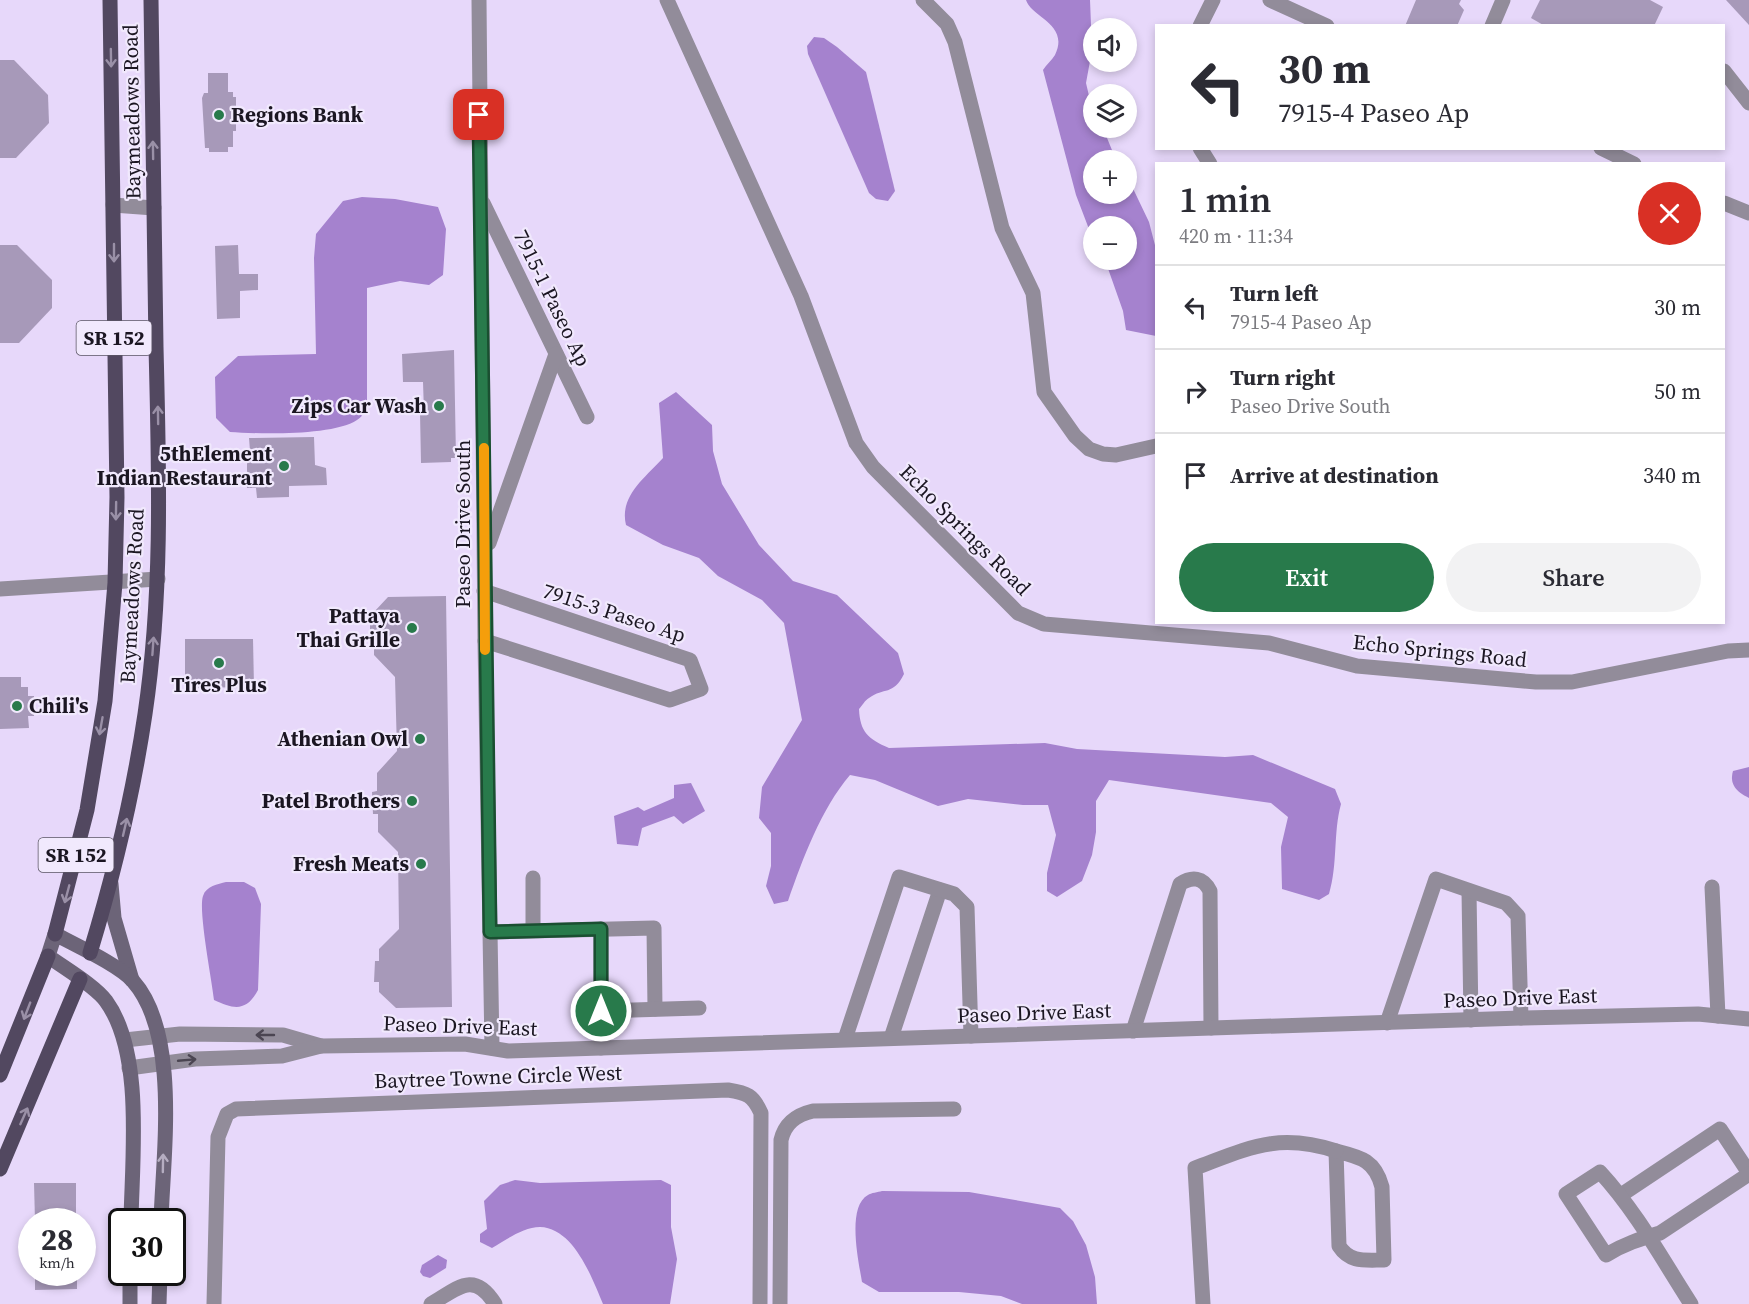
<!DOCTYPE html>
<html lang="en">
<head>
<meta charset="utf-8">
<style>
  body { margin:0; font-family:"Source Serif 4",serif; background:#f2f2f3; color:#2b2b33; height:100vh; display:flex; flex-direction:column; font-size:22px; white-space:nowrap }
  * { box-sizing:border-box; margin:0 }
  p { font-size:20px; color:#7c7c81 }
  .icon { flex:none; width:33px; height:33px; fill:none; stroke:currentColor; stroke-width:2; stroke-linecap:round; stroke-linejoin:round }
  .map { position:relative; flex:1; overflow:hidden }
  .side { position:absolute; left:1155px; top:162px; width:570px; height:462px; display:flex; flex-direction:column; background:#fff; border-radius:0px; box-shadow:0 3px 9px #0003 }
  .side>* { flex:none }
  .hud { position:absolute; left:1155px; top:24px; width:570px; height:126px; border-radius:0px; box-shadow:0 3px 9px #0003; background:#fff; color:#2b2b33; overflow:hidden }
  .fabs { position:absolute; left:1083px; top:18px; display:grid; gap:12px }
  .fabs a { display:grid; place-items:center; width:54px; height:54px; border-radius:50%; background:#fff; box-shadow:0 3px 9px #0003; font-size:30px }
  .speed { position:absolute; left:18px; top:1208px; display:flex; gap:12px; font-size:30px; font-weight:700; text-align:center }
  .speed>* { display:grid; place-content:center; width:78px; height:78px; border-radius:50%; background:#fff; box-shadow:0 3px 9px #0003; line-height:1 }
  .speed small { font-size:15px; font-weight:400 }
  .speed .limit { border:3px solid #111; border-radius:9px; background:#fff; color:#111 }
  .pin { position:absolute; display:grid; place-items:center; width:51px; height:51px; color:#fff; margin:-26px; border-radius:12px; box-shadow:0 3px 9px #0006 }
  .me { position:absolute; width:66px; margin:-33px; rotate:0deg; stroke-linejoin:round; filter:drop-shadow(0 0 4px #0008) }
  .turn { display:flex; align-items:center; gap:21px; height:126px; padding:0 24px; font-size:27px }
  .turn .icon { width:78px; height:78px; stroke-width:2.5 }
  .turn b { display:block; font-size:42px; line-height:51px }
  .round { display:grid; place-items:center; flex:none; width:63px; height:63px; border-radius:32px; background:#f2f2f3 }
  .headline { display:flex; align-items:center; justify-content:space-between; height:102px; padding:0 24px }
  h1 { font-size:36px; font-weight:600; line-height:45px }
  .primary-button { display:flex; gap:12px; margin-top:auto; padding:12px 24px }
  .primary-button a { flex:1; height:69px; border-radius:36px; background:#287a4b; color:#fff; font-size:24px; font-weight:600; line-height:69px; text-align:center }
  .primary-button a+a { background:#f2f2f3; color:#2b2b33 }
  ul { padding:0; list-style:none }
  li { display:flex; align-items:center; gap:18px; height:84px; padding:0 24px; border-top:2px solid #e1e1e2 }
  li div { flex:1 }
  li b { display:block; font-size:22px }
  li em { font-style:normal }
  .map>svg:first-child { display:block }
</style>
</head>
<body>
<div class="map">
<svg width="1749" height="1304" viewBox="0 0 1749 1304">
  <rect width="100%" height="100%" fill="#e7d8fa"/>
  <g fill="#a582ce">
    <path d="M1026,0H1090L1092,50L1086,83L1093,113L1094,128H1103L1116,160H1094V194H1126L1127,176L1149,222L1156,249V336L1126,330L1123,311L1105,260H1126V226H1094L1093,240L1092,237L1076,195L1043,70C1046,65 1052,60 1055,55C1070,24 1031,17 1026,0Z"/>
    <polygon points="814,37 824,38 837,47 866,72 895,191 888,201 876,199 869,193 808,54 807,46"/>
    <path d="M362,197L395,199L438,207L446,229L443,275L429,285L400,281L367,288V400C367,408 364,416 357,420C333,436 259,434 230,432L216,418L215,377L238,356L316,354L314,258L316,234L343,201Z"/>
    <path d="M676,392L712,425L713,451L722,484L759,545L793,581L837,595L898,653L904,674C893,696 884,687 869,698C865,700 862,706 859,709C860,732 868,739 889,748L1045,743L1077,749L1225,757L1253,755L1335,789L1341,804C1333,833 1338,864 1329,894L1319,900L1282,889L1281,847L1288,817L1271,803L1109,780L1096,801V832L1092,855L1082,881L1057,897L1047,891V873L1056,835L1048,805H1023L968,799L938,806L875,780L850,775C821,809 803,858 788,901L774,904L766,886L771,866V833L759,818L762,787L802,720L784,623L762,600L718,576L699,558L663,545L626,525C619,496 645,478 663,458L659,403Z"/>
    <path d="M1749,767V798C1737,792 1729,785 1733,771Z"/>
    <polygon points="691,783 705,811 683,824 674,816 642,828 638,846 617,844 614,816 638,807 644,811 674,798 674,785"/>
    <path d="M226,882H244L255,888L261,904L258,990C247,1011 235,1010 214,1000C212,981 198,910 203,896C206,886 218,884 226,882Z"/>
    <path d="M515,1180L540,1183L661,1180L671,1185V1227L677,1259L670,1304H603C592,1278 574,1228 540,1227C523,1227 506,1240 492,1248L480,1242V1234L487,1229L484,1201L500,1185Z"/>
    <path d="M882,1191L969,1192L1060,1208L1073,1221L1086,1245L1095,1277L1097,1304H1022L1001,1296L959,1292H879L862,1282C859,1263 846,1207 868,1195C871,1193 878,1192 882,1191Z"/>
    <polygon points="438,1255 447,1260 446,1268 430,1278 423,1276 420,1272 422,1265"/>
  </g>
  <g fill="#a799b9">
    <polygon points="1416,0 1461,0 1459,4 1464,10 1457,26 1405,26"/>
    <polygon points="1540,0 1650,0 1663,7 1654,26 1545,26 1531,18"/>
    <polygon points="1726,0 1749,0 1749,25"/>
    <polygon points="0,60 14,60 48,95 49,123 16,158 0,158"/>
    <polygon points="208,73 228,73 228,92 233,92 233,97 236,97 236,131 233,131 233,147 228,147 228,152 209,152 209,148 205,148 202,98 204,93 208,93"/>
    <polygon points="0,245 17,245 52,280 52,308 19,343 0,343"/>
    <polygon points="238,245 239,274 258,274 258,290 240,291 240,318 217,319 215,246"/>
    <polygon points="454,350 456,458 451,458 451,462 421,463 420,412 424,412 423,382 403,382 402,354"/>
    <polygon points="314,437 315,465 326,468 327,485 289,486 289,497 257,498 256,488 247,488 247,451 250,451 249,438"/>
    <polygon points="446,596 452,1007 396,1008 379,992 379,982 374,982 375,961 379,961 379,949 399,929 398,852 378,832 378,814 373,814 372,792 377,791 377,773 397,751 395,677 374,655 374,645 370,645 370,623 374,623 374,612 388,597"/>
    <polygon points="185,639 253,639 254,687 185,688"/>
    <polygon points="0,677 21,677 21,687 28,687 28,696 34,696 34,716 28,716 29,728 0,729"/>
    <polygon points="34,1183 76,1183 76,1221 35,1221"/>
    <polygon points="35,1272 77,1272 77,1289 35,1290"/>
  </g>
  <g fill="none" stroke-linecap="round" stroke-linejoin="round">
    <g stroke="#928c9a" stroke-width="15">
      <polyline points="479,0 485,641 492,1048"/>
      <polyline points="667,0 801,296 856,443 873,467 1018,613 1044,624 1269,643 1357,666 1536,682 1572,682 1728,651 1749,650"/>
      <polyline points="923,0 947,24 955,42 1002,228 1033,293 1044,392 1075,436 1089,449 1103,454 1116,455 1156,446"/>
      <polyline points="1270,0 1327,26"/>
      <polyline points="1200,26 1213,0"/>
      <polyline points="1492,26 1503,0"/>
      <polyline points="1724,71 1749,103"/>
      <polyline points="1200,148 1210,164"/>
      <polyline points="1601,148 1634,164"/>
      <polyline points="483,203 587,417"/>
      <polyline points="1724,203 1749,213"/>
      <polyline points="113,205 154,208"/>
      <polyline points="489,543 556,354"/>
      <polyline points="0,589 158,579"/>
      <polyline points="484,591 690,660 701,689 670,700 485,641"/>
      <polyline points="533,878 533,930"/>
      <polyline points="1712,887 1718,1016"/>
      <polyline points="1469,891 1471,1020"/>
      <polyline points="601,929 601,1048"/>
      <polyline points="490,932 654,928 655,1009"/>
      <polyline points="601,1011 699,1008"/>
      <polyline points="1387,1023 1436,879 1506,903 1518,916 1521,1018"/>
      <path d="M1133,1031L1180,884C1192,876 1203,877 1210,891L1211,1028"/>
      <polyline points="891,1038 940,890"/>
      <polyline points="845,1039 899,877 954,894 967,907 971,1036"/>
      <polyline points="125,1040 180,1034 283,1035 321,1046"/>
      <polyline points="129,1068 195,1059 282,1056 321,1046 465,1044 508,1051 1521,1018 1698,1014 1749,1019"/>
      <path d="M1336,1151C1360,1157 1375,1160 1382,1187L1384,1260C1365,1260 1350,1263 1339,1246Z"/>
      <polyline points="1621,1195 1720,1129 1749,1173"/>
      <path d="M214,1304L218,1137L227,1114L236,1109L728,1090C747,1093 753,1095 761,1113L760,1304"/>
      <path d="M431,1304C458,1288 474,1270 495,1304"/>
      <path d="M780,1304L781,1140C785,1123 796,1115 813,1111L954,1109"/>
      <path d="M1203,1304L1195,1168C1249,1148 1278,1132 1336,1151"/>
      <path d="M1691,1304C1662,1259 1636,1211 1600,1172L1566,1194L1606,1255C1624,1244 1640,1239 1660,1233L1749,1174"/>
    </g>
    <g stroke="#6c6478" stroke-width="15">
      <polyline points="111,884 114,918 132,980"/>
      <path d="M131,1221C132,1158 144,1053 106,1001C94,985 64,968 48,956L55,934C75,945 119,965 133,981C180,1034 163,1154 161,1221"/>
      <polyline points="130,1304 130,1272"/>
      <polyline points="159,1304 160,1272"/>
    </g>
    <g stroke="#524860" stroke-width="15">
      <polyline points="55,934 87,810 105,701 115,583 117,497 110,0"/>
      <path d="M90,953C114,874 133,795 145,714C163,592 159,470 156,347C154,232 153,116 151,0"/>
      <polyline points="0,1075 48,956"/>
      <polyline points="0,1169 80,979"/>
    </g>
  </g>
  <defs><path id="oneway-shaft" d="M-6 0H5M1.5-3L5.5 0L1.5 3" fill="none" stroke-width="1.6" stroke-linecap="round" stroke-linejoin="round" transform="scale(1.5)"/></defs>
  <g stroke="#9a90a7">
    <use href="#oneway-shaft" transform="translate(111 58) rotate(89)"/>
    <use href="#oneway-shaft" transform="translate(153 150) rotate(-91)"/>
    <use href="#oneway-shaft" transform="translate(114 253) rotate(90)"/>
    <use href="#oneway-shaft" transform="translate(158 415) rotate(-91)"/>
    <use href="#oneway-shaft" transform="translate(116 511) rotate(91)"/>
    <use href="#oneway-shaft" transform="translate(153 646) rotate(-86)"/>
    <use href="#oneway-shaft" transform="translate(101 726) rotate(100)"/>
    <use href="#oneway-shaft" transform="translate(125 827) rotate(-77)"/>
    <use href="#oneway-shaft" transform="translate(67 894) rotate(105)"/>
    <use href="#oneway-shaft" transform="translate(27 1011) rotate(111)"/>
    <use href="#oneway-shaft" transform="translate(24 1116) rotate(-66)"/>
  </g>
  <g stroke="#4b4552">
    <use href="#oneway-shaft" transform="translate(265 1035) rotate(-180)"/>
    <use href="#oneway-shaft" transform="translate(187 1060) rotate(-5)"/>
  </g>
  <use stroke="#b5adc1" href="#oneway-shaft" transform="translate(163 1163) rotate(-89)"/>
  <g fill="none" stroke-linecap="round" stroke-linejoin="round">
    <defs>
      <polyline id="route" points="479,115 490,932 601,929 601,1011"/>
    </defs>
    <use href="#route" stroke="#1a4f31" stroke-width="15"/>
    <use href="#route" stroke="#287a4b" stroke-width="10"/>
    <polyline stroke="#f59e0b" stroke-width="10" points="484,448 485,650"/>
  </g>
  <g fill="#287a4b" stroke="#f1e9fd" stroke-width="2">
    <circle cx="219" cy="115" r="6"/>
    <circle cx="439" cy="406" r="6"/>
    <circle cx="284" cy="466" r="6"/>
    <circle cx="412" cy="628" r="6"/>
    <circle cx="219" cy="663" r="6"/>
    <circle cx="17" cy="706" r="6"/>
    <circle cx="420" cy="739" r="6"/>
    <circle cx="412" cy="801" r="6"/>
    <circle cx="421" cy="864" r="6"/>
  </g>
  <g text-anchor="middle" stroke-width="4.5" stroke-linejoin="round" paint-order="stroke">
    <g fill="#f1e9fd" stroke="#5b5564" stroke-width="1.5">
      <rect x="76.5" y="321" width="75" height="34" rx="4.5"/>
      <rect x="38.5" y="838" width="75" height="34" rx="4.5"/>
    </g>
    <g font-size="20" font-weight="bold" fill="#1b1622">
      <text x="114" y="345">SR 152</text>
      <text x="76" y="862">SR 152</text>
    </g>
    <g font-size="21" fill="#1b1622" stroke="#f1e9fd">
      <text transform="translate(132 112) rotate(-91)" y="7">Baymeadows Road</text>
      <text transform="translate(552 298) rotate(64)" y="7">7915-1 Paseo Ap</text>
      <text transform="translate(463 524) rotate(-90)" y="7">Paseo Drive South</text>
      <text transform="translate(965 530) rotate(45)" y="7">Echo Springs Road</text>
      <text transform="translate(132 596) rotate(-87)" y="7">Baymeadows Road</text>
      <text transform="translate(614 613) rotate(18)" y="7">7915-3 Paseo Ap</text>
      <text transform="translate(1440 651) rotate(6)" y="7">Echo Springs Road</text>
      <text transform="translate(1520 998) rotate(-2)" y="7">Paseo Drive East</text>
      <text transform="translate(1034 1013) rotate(-2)" y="7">Paseo Drive East</text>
      <text transform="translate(460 1026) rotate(2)" y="7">Paseo Drive East</text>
      <text transform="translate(498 1077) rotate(-2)" y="7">Baytree Towne Circle West</text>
    </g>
    <g font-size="21" font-weight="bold" fill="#1b1622" stroke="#f1e9fd" text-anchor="end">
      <text x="231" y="122" text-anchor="start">Regions Bank</text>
      <text x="427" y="413">Zips Car Wash</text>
      <text x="272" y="461">5thElement<tspan x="272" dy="24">Indian Restaurant</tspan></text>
      <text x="400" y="623">Pattaya<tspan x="400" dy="24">Thai Grille</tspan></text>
      <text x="219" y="692" text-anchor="middle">Tires Plus</text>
      <text x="29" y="713" text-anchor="start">Chili's</text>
      <text x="408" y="746">Athenian Owl</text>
      <text x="400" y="808">Patel Brothers</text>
      <text x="409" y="871">Fresh Meats</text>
    </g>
  </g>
</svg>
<div class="fabs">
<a><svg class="icon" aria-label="sound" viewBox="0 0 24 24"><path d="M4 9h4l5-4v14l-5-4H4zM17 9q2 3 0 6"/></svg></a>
<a><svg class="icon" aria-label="layers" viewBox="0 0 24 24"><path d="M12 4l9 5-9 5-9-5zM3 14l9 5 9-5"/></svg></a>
<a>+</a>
<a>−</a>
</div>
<div class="speed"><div>28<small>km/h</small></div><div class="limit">30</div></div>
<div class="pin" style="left:479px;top:115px;background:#d93025"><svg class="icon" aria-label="arrive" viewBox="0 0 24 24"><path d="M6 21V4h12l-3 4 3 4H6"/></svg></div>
<svg class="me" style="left:601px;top:1011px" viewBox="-20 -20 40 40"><circle r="17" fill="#287a4b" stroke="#fff" stroke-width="3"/><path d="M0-11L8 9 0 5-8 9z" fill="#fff"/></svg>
<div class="hud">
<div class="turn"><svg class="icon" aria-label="left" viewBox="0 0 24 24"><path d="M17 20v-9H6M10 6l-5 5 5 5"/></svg><div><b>30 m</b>7915-4 Paseo Ap</div></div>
</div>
<section class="side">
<div class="headline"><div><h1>1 min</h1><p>420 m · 11:34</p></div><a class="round" style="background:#d93025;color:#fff"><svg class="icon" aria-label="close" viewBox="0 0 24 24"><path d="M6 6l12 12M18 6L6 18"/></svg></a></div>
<ul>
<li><svg class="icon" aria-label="left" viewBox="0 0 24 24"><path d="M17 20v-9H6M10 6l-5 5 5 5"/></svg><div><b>Turn left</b><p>7915-4 Paseo Ap</p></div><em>30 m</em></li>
<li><svg class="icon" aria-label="right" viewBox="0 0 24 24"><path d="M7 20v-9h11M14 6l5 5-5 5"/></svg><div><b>Turn right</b><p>Paseo Drive South</p></div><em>50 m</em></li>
<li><svg class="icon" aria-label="arrive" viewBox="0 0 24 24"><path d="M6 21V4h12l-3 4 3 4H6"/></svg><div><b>Arrive at destination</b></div><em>340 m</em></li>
</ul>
<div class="primary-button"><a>Exit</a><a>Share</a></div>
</section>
</div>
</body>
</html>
